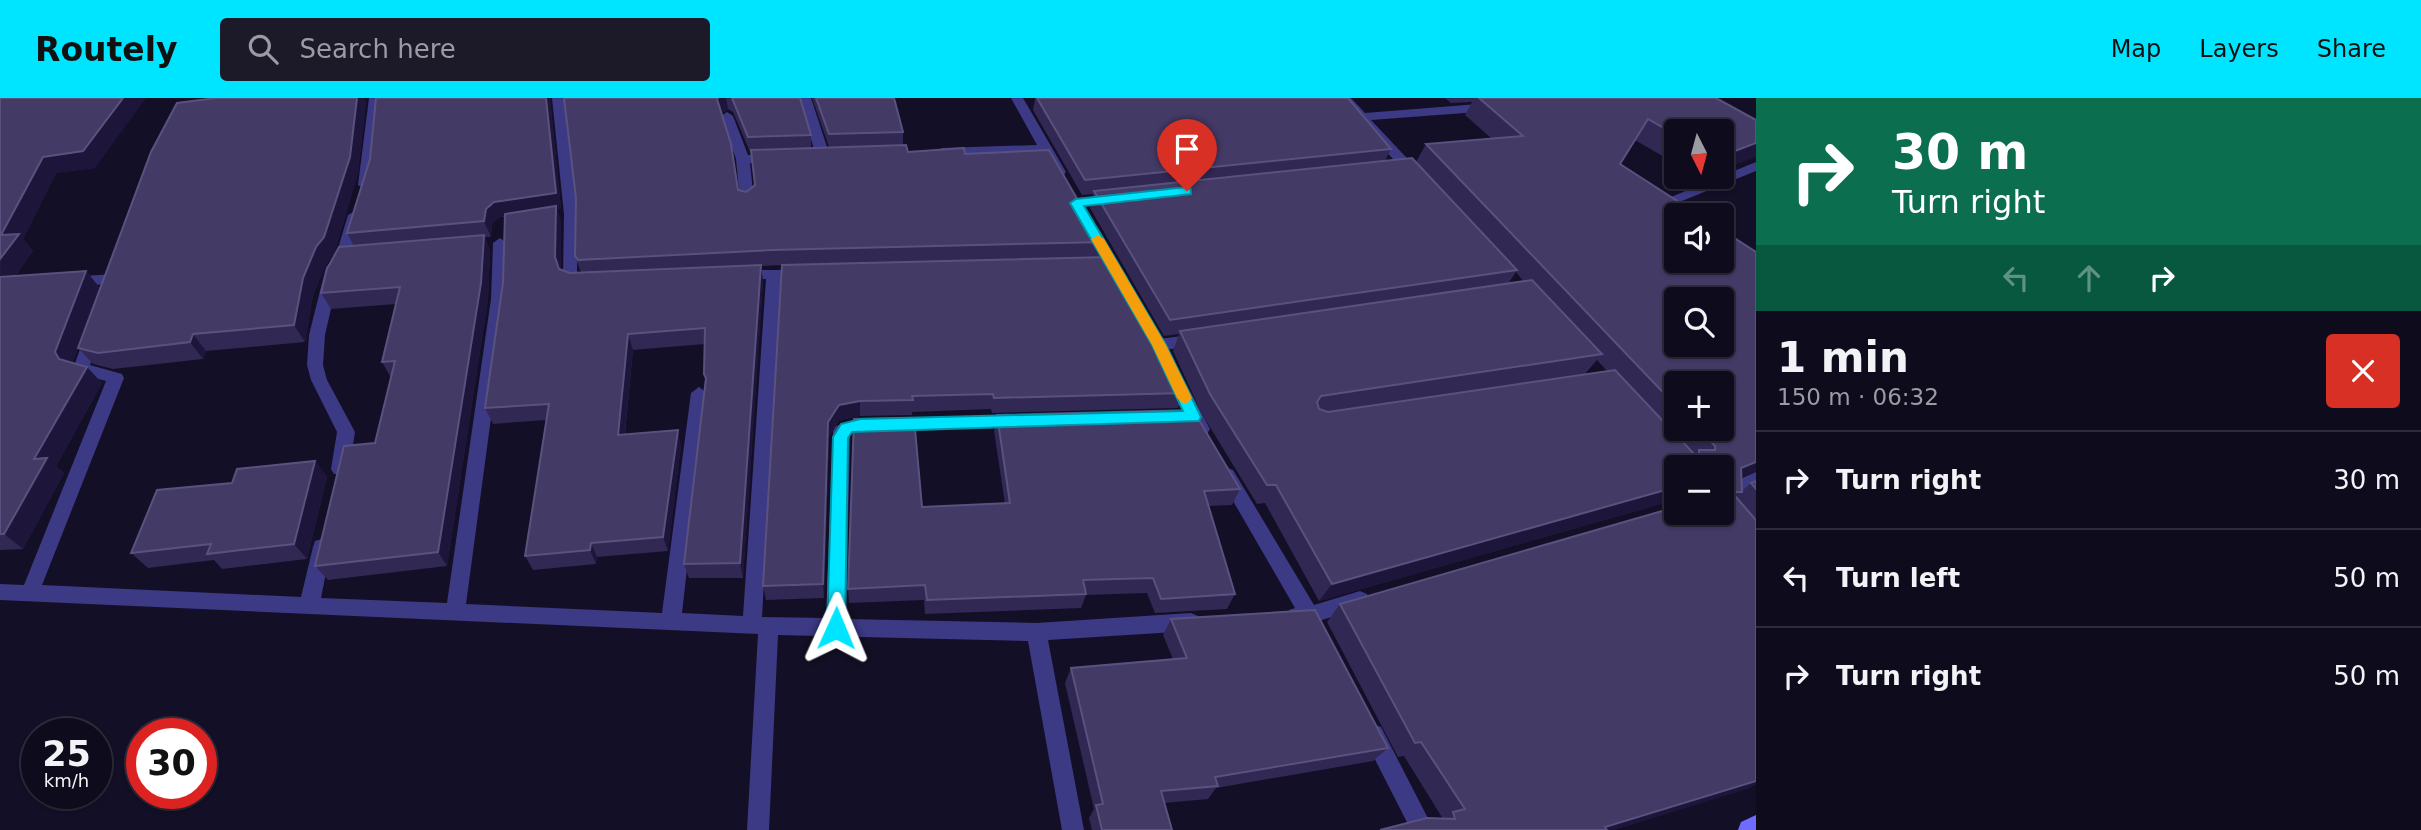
<!DOCTYPE html>
<html lang="en">
<head>
<meta charset="utf-8">
<style>
  body { margin:0; font-family:"DejaVu Sans",sans-serif; background:#1c1929; color:#f1f3f6; height:100vh; display:flex; flex-direction:column; font-size:26px; white-space:nowrap }
  * { box-sizing:border-box; margin:0 }
  p { font-size:23px; color:#9b9ba3 }
  .icon { flex:none; width:38px; height:38px; fill:none; stroke:currentColor; stroke-width:2; stroke-linecap:round; stroke-linejoin:round }
  .map { position:relative; flex:1; overflow:hidden }
  .sheet { display:flex; flex-direction:column; background:#0e0b1c; width:665px }
  .sheet>* { flex:none }
  .top-card { background:#0b6e4f; color:#fff; overflow:hidden }
  .needle { width:46px; rotate:174deg }
  .controls { position:absolute; left:1664px; top:21px; display:grid; gap:14px }
  .controls a { display:grid; place-items:center; width:70px; height:70px; border-radius:7px; background:#0e0b1c; box-shadow:0 2px 5px #0004,0 0 0 2px #2e2b3b; font-size:35px }
  .speed { position:absolute; left:21px; top:620px; display:flex; gap:14px; font-size:35px; font-weight:700; text-align:center }
  .speed>* { display:grid; place-content:center; width:91px; height:91px; border-radius:50%; background:#0e0b1c; box-shadow:0 2px 5px #0004,0 0 0 2px #2e2b3b; line-height:1 }
  .speed small { font-size:18px; font-weight:400 }
  .speed .limit { border:10px solid #d22; background:#fff; color:#111 }
  .pin { position:absolute; display:grid; place-items:center; width:60px; height:60px; color:#fff; margin:-72px -30px; border-radius:50% 50% 50% 0; rotate:-45deg; box-shadow:0 0 7px #0007 }
  .pin .icon { rotate:45deg }
  .me { position:absolute; width:77px; margin:-38px; rotate:1deg; stroke-linejoin:round; filter:drop-shadow(0 0 5px #0008) }
  .turn { display:flex; align-items:center; gap:24px; height:147px; padding:0 21px; font-size:32px }
  .turn .icon { width:91px; height:91px; stroke-width:2.5 }
  .turn b { display:block; font-size:49px; line-height:60px }
  .lanes { display:flex; align-items:center; height:66px; padding:0 21px; background:#0003; justify-content:center; gap:35px; direction:ltr }
  .lanes .off { opacity:.35 }
  .round { display:grid; place-items:center; flex:none; width:74px; height:74px; border-radius:7px; background:#1c1929 }
  .summary { display:flex; align-items:center; justify-content:space-between; height:119px; padding:0 21px }
  h1 { font-size:42px; font-weight:800; line-height:52px }
  ul { padding:0; list-style:none }
  li { display:flex; align-items:center; gap:21px; height:98px; padding:0 21px; border-top:2px solid #2e2b3b }
  li div { flex:1 }
  li b { display:block; font-size:26px }
  li em { font-style:normal }
  header { display:flex; align-items:center; gap:42px; box-sizing:border-box; height:98px; padding:0 35px; background:#00e5ff; color:#111 }
  header strong { font-size:33px }
  nav { display:flex; gap:38px; margin-inline-start:auto; font-size:24px }
  .search { width:490px; height:63px; background:#1c1929; display:flex; align-items:center; gap:18px; box-sizing:border-box; padding:0 24px; border-radius:7px; color:#9b9ba3; font-size:26px }
  main { display:flex; flex:1; min-height:0 }
  .map>svg:first-child { display:block }
</style>
</head>
<body>
<header>
<strong>Routely</strong>
<div class="search"><svg class="icon" aria-label="search" viewBox="0 0 24 24"><circle cx="10" cy="10" r="6"/><path d="M15 15l6 6"/></svg>Search here</div>
<nav><a>Map</a><a>Layers</a><a>Share</a></nav>
</header>
<main>
<div class="map">
<svg width="1756" height="732" viewBox="0 0 1756 732">
  <rect width="100%" height="100%" fill="#130f26"/>
  <g fill="none" stroke-linecap="round" stroke-linejoin="round">
    <g fill="#3d3a85" fill-rule="evenodd">
      <polygon points="369,0 381,0 372,87 365,91 358,87"/>
      <path d="M552,0H564L578,116L577,176L594,182L596,186L594,190C583,193 569,187 563,178L564,116Z"/>
      <polygon points="799,0 811,0 830,58 828,61 823,62 816,58"/>
      <polygon points="1011,0 1023,0 1066,74 1064,77 1054,77 1042,55 942,58 935,54 942,50 1037,47"/>
      <polygon points="1338,0 1351,0 1365,15 1491,5 1497,9 1491,13 1371,22 1420,74 1420,80 1410,80"/>
      <polygon points="727,14 733,18 748,57 774,56 781,60 774,64 750,65 754,103 747,107 740,103 736,61 721,18"/>
      <polygon points="1756,64 1756,73 1667,109 1680,117 1676,117 1676,125 1649,108"/>
      <polygon points="1116,97 1121,98 1121,104 1076,109 1069,105 1076,101"/>
      <polygon points="355,113 362,117 350,159 340,171 325,237 323,267 327,282 355,334 349,371 346,376 334,376 331,371 337,334 311,282 307,267 309,237 326,169 336,157 348,117"/>
      <polygon points="1090,124 1097,128 1128,180 1126,184 1121,185 1114,180 1083,128"/>
      <polygon points="500,140 507,145 507,201 466,506 662,515 691,295 699,289 707,295 682,515 743,518 766,181 739,182 732,177 739,172 811,172 813,175 811,178 781,181 762,519 826,520 833,333 836,328 860,321 1024,318 1026,323 1024,328 1018,329 860,333 850,337 846,521 1036,525 1191,515 1198,518 1201,524 1198,530 1191,533 1048,542 1084,732 1062,732 1028,543 778,537 769,732 747,732 758,536 0,502 0,486 24,487 106,283 75,275 73,271 85,237 93,231 101,237 90,267 122,276 124,280 42,487 301,499 313,449 315,443 322,441 329,443 331,449 321,500 447,505 491,201 493,145"/>
      <polygon points="113,176 118,177 120,181 118,185 71,189 64,184 71,179"/>
      <polygon points="1197,236 1205,242 1203,246 1159,253 1151,247 1159,241"/>
      <polygon points="1174,272 1180,274 1210,331 1207,336 1195,336 1192,331 1166,278"/>
      <polygon points="1227,370 1233,372 1314,507 1360,493 1367,496 1370,502 1367,508 1322,522 1321,531 1314,534 1307,531 1304,526 1289,524 1286,518 1289,512 1295,510 1218,377 1221,372"/>
      <polygon points="1756,374 1756,389 1722,404 1722,389"/>
      <polygon points="1373,626 1381,629 1434,732 1411,732 1362,636 1365,629"/>
    </g>
    <polygon fill="#6f6bff" fill-rule="evenodd" points="1756,717 1756,732 1738,732 1741,724"/>
  </g>
  <g fill="#312854" fill-rule="evenodd">
    <polygon points="0,0 95,70 56,75 23,141 33,153 15,178 86,173 100,190 72,265 102,285 56,368 64,375 23,451 0,452"/>
    <path d="M550,0L561,111H557L561,124V171L570,175H581L575,158L576,100L564,0H800L811,37V50L829,49L812,0H894L903,34V47L908,54L965,56L1102,144L1099,159L1184,295L1178,310L992,315L991,311L912,314V317L860,318L839,322L829,339L824,500L766,502L763,488L782,167L761,168L763,183L743,480H689L684,466L706,286L704,276L705,246L633,252L625,336L681,347L668,453L597,459L596,466L533,472L525,458L546,322L493,326L485,310L503,185L505,119H500L492,126L491,139H485L490,153L488,201L447,468L328,482L315,468L375,345L391,280L382,264L396,206L331,211L321,195L354,148L347,135ZM728,11L733,14L750,54H751L755,87L746,94L738,92L722,15Z"/>
    <path d="M1026,0H1348L1391,51L1385,63L1416,64L1426,46L1491,40L1465,17L1472,4L1451,5L1445,0H1716L1722,33H1676V66L1635,42L1620,66L1756,154V373L1742,379V393L1751,385L1756,383V686L1746,691L1613,732H1380L1443,721L1404,658L1398,659L1327,524L1340,506L1722,415V369H1676V403L1675,402L1319,503L1265,405L1257,406L1202,316L1173,253L1179,236L1164,238L1090,110L1093,96L1082,97L1033,12L1035,0ZM1516,174L1524,184L1508,186ZM1597,262L1607,273L1585,276ZM1676,285L1722,331H1676Z"/>
    <polygon points="366,3 358,75 334,156 326,166 313,197 305,244 206,253 203,261 113,271 93,266 78,250"/>
    <polygon points="997,317 1240,391 1232,407 1208,408 1235,496 1227,511 1155,515 1147,495 1086,497 1081,510 925,516 924,502 849,505 848,491 922,409 1005,406 994,333"/>
    <polygon points="315,363 327,379 307,461 222,471 214,462 148,470 131,455 232,385"/>
    <polygon points="1171,521 1388,650 1373,663 1216,690 1208,701 1164,705 1172,732 1092,732 1089,720 1094,711 1065,585 1071,570 1173,561 1163,537"/>
  </g>
  <g fill="#1d163a">
    <polygon points="123,0 146,0 95,70 56,75 23,141 33,153 13,180 0,183 1,137 43,59"/>
    <polygon points="357,0 365,0 366,3 358,75 334,156 326,166 313,197 305,244 294,227 303,180"/>
    <polygon points="546,0 550,0 561,111 557,111 561,124 561,175 555,159 556,111 500,119 492,126 491,139 484,123 486,111 494,104"/>
    <polygon points="718,0 726,0 728,11 720,16 717,1"/>
    <polygon points="1756,45 1756,59 1722,72 1722,58"/>
    <polygon points="484,137 490,153 488,201 447,468 438,454"/>
    <polygon points="761,167 763,183 743,480 740,465"/>
    <polygon points="86,173 100,190 71,270 59,261 55,254"/>
    <polygon points="193,236 206,253 203,261 190,244"/>
    <polygon points="628,236 633,252 623,352 618,337"/>
    <polygon points="87,269 102,285 56,368 64,375 23,451 4,436 34,361"/>
    <polygon points="860,303 860,318 839,322 829,339 824,500 823,486 828,324 839,307"/>
    <polygon points="678,332 681,347 668,453 663,439"/>
    <polygon points="315,363 327,379 307,461 294,446"/>
    <polygon points="1756,364 1756,373 1722,388 1741,370"/>
    <polygon points="1676,389 1676,401 1675,402 1319,503 1332,486"/>
    <polygon points="591,445 597,459 596,466 590,452"/>
    <polygon points="1756,683 1756,686 1746,691 1613,732 1600,732 1605,729"/>
  </g>
  <g fill="#433a66" stroke="#5a527e" stroke-width="2" fill-rule="evenodd">
    <polygon points="0,0 123,0 83,53 43,59 1,137 19,136 0,161"/>
    <polygon points="216,0 357,0 350,59 324,139 316,149 303,180 294,227 193,236 190,244 98,255 78,250 151,54 177,5"/>
    <polygon points="376,0 546,0 556,95 494,104 486,111 484,123 347,135 370,61"/>
    <polygon points="564,0 718,0 717,1 731,46 738,92 746,94 755,87 751,52 906,47 908,54 964,50 965,56 1049,52 1102,144 772,152 578,162 575,158 576,100"/>
    <polygon points="732,0 800,0 811,37 748,39"/>
    <polygon points="816,0 894,0 903,34 829,36"/>
    <polygon points="1037,0 1348,0 1391,51 1085,82"/>
    <path d="M1479,0H1716L1756,22V45L1722,58V33H1676V37L1648,21L1620,66L1699,117H1676V163H1722V132L1756,154V364L1741,370L1742,394H1735V398L1756,422V683L1605,729L1607,732H1380L1427,720L1455,721L1453,714L1465,711L1421,644L1415,645L1340,506L1676,409V415H1722V369H1676V389L1332,486L1276,387H1267L1210,296L1180,233L1532,182L1602,256L1321,298L1317,304L1319,311L1328,314L1615,272L1695,357H1699V352H1715V348L1699,331H1722V285H1676V308L1426,46L1523,38ZM1676,201H1722V247H1676Z"/>
    <polygon points="1412,60 1517,172 1170,222 1094,93"/>
    <polygon points="556,108 555,159 559,171 570,175 761,167 740,465 684,466 706,280 704,276 705,230 628,236 618,337 678,332 663,439 591,445 590,452 525,458 549,306 485,310 503,185 505,116"/>
    <polygon points="484,137 481,185 438,454 315,468 344,348 375,345 395,263 382,264 400,189 321,195 327,171 339,149"/>
    <polygon points="1110,159 1154,232 1184,295 994,300 993,296 912,298 913,302 860,303 839,307 828,324 823,486 763,488 782,167"/>
    <polygon points="86,173 55,254 59,261 87,269 34,361 47,360 4,436 0,436 0,179"/>
    <polygon points="1193,312 1240,391 1204,393 1235,496 1161,501 1153,480 1083,482 1086,496 927,502 925,487 848,491 854,321 914,320 922,409 1010,405 997,317"/>
    <polygon points="315,363 294,446 207,456 211,446 131,455 157,392 232,385 237,371"/>
    <polygon points="1756,383 1756,391 1751,385"/>
    <polygon points="1315,512 1388,650 1215,679 1218,688 1161,693 1172,732 1102,732 1096,707 1103,706 1071,570 1187,560 1171,521"/>
  </g>
  <polygon fill="#00e5ff" stroke="#0095a6" stroke-width="2" points="1187,89 1191,91 1191,96 1084,108 1166,247 1201,319 1199,323 852,334 848,340 845,530 843,536 836,538 830,536 827,530 833,339 841,326 860,321 1183,313 1152,247 1070,105 1076,101"/>
  <polygon fill="#f59e0b" points="1098,137 1104,141 1166,247 1192,300 1189,304 1184,306 1177,300 1152,247 1091,141"/>
</svg>
<div class="controls">
<a><svg class="needle" viewBox="-14 -14 28 28"><path d="M0-13l5 13h-10z" fill="#e53935"/><path d="M0 13l5-13h-10z" fill="#9b9ba3"/></svg></a>
<a><svg class="icon" aria-label="sound" viewBox="0 0 24 24"><path d="M4 9h4l5-4v14l-5-4H4zM17 9q2 3 0 6"/></svg></a>
<a><svg class="icon" aria-label="search" viewBox="0 0 24 24"><circle cx="10" cy="10" r="6"/><path d="M15 15l6 6"/></svg></a>
<a>+</a>
<a>−</a>
</div>
<div class="speed"><div>25<small>km/h</small></div><div class="limit">30</div></div>
<div class="pin" style="left:1187px;top:93px;background:#d93025"><svg class="icon" aria-label="arrive" viewBox="0 0 24 24"><path d="M6 21V4h12l-3 4 3 4H6"/></svg></div>
<svg class="me" style="left:836px;top:530px" viewBox="-20 -20 40 40"><path d="M0-17L14 15 0 8-14 15z" fill="#00e5ff" stroke="#fff" stroke-width="4"/></svg>
</div>
<section class="sheet">
<div class="top-card">
<div class="turn"><svg class="icon" aria-label="right" viewBox="0 0 24 24"><path d="M7 20v-9h11M14 6l5 5-5 5"/></svg><div><b>30 m</b>Turn right</div></div>
<div class="lanes"><svg class="icon off" aria-label="left" viewBox="0 0 24 24"><path d="M17 20v-9H6M10 6l-5 5 5 5"/></svg><svg class="icon off" aria-label="ahead" viewBox="0 0 24 24"><path d="M12 20V5M6 11l6-6 6 6"/></svg><svg class="icon" aria-label="right" viewBox="0 0 24 24"><path d="M7 20v-9h11M14 6l5 5-5 5"/></svg></div>
</div>
<div class="summary"><div><h1>1 min</h1><p>150 m · 06:32</p></div><a class="round" style="background:#d93025;color:#fff"><svg class="icon" aria-label="close" viewBox="0 0 24 24"><path d="M6 6l12 12M18 6L6 18"/></svg></a></div>
<ul>
<li><svg class="icon" aria-label="right" viewBox="0 0 24 24"><path d="M7 20v-9h11M14 6l5 5-5 5"/></svg><div><b>Turn right</b></div><em>30 m</em></li>
<li><svg class="icon" aria-label="left" viewBox="0 0 24 24"><path d="M17 20v-9H6M10 6l-5 5 5 5"/></svg><div><b>Turn left</b></div><em>50 m</em></li>
<li><svg class="icon" aria-label="right" viewBox="0 0 24 24"><path d="M7 20v-9h11M14 6l5 5-5 5"/></svg><div><b>Turn right</b></div><em>50 m</em></li>
</ul>
</section>
</main>
</body>
</html>
